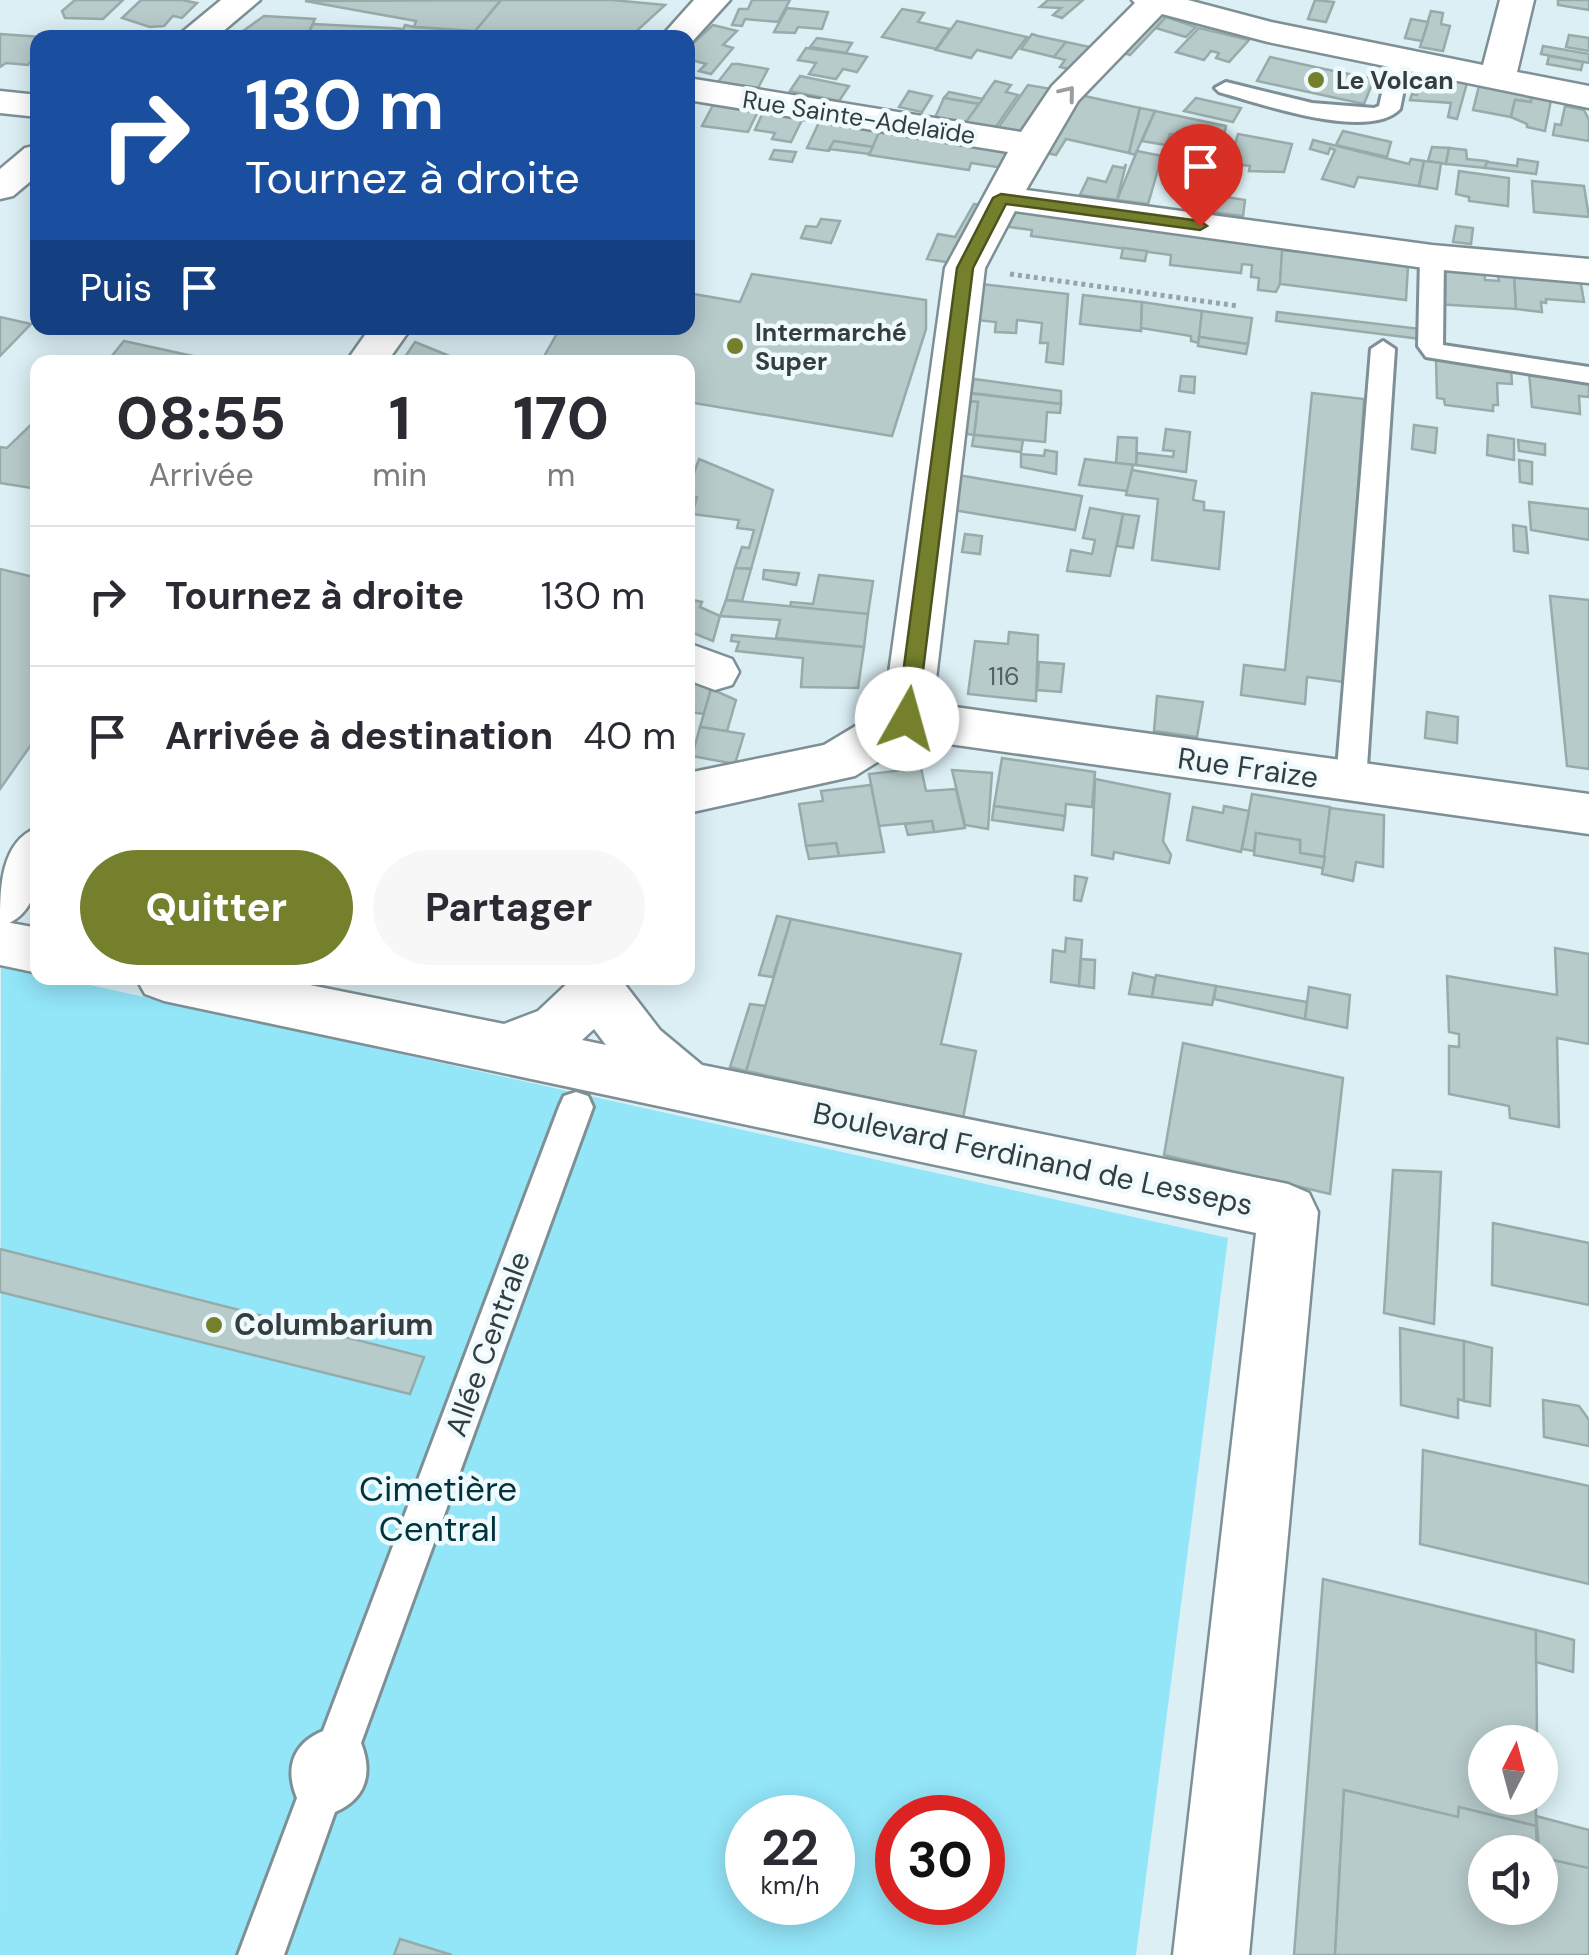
<!DOCTYPE html>
<html lang="fr">
<head>
<meta charset="utf-8">
<style>
  body { margin:0; font-family:"DM Sans",sans-serif; background:#f7f7f7; color:#2b2b33; height:100vh; display:flex; flex-direction:column; font-size:38px; white-space:nowrap }
  * { box-sizing:border-box; margin:0 }
  p { font-size:32px; color:#7c7c81 }
  .icon { flex:none; width:55px; height:55px; fill:none; stroke:currentColor; stroke-width:2; stroke-linecap:round; stroke-linejoin:round }
  .map { position:relative; flex:1; overflow:hidden }
  .panel { position:absolute; left:30px; top:355px; width:665px; height:630px; display:flex; flex-direction:column; background:#fff; border-radius:20px; box-shadow:0 5px 25px #0003 }
  .panel>* { flex:none }
  .guide { position:absolute; left:30px; top:30px; width:665px; height:305px; border-radius:20px; box-shadow:0 5px 25px #0003; background:#1a4fa0; color:#fff; overflow:hidden }
  .needle { width:65px; rotate:6deg }
  .buttons { position:absolute; left:1468px; top:1725px; display:grid; gap:20px }
  .buttons a { display:grid; place-items:center; width:90px; height:90px; border-radius:50%; background:#fff; box-shadow:0 5px 25px #0003; font-size:50px }
  .speed { position:absolute; left:725px; top:1795px; display:flex; gap:20px; font-size:50px; font-weight:700; text-align:center }
  .speed>* { display:grid; place-content:center; width:130px; height:130px; border-radius:50%; background:#fff; box-shadow:0 5px 25px #0003; line-height:1 }
  .speed small { font-size:25px; font-weight:400 }
  .speed .limit { border:15px solid #d22; background:#fff; color:#111 }
  .pin { position:absolute; display:grid; place-items:center; width:85px; height:85px; color:#fff; margin:-102px -42px; border-radius:50% 50% 50% 0; rotate:-45deg; box-shadow:0 0 10px #0007 }
  .pin .icon { rotate:45deg }
  .me { position:absolute; width:110px; margin:-55px; rotate:7deg; stroke-linejoin:round; filter:drop-shadow(0 0 8px #0008) }
  .turn { display:flex; align-items:center; gap:35px; height:210px; padding:0 50px; font-size:45px }
  .turn .icon { width:130px; height:130px; stroke-width:2.5 }
  .turn b { display:block; font-size:70px; line-height:85px }
  .then { display:flex; align-items:center; height:95px; padding:0 50px; background:#0003; gap:20px; font-size:38px }
  .eta { display:flex; justify-content:space-evenly; align-items:center; height:170px; text-align:center }
  .eta b { font-size:60px; font-weight:700; line-height:70px }
  .action { display:flex; gap:20px; margin-top:auto; padding:20px 50px }
  .action a { flex:1; height:115px; border-radius:60px; background:#75802d; color:#fff; font-size:40px; font-weight:700; line-height:115px; text-align:center }
  .action a+a { background:#f7f7f7; color:#2b2b33 }
  ul { padding:0; list-style:none }
  li { display:flex; align-items:center; gap:30px; height:140px; padding:0 50px; border-top:2px solid #e1e1e2 }
  li div { flex:1 }
  li b { display:block; font-size:38px }
  li em { font-style:normal }
  .map>svg:first-child { display:block }
</style>
</head>
<body>
<div class="map">
<svg width="1589" height="1955" viewBox="0 0 1589 1955">
  <rect width="100%" height="100%" fill="#dbeff4"/>
  <path fill="#93e5f8" fill-rule="evenodd" d="M1,965L37,973L38,978H59L1228,1238L1136,1955H0ZM748,1818H832V1902H748ZM898,1818H982V1902H898Z"/>
  <g fill="#b7cbca" stroke="#97abaa" stroke-width="2.5">
    <polygon points="75,0 123,0 103,19 65,18 62,11"/>
    <polygon points="141,0 182,0 197,3 182,18 173,16 164,26 150,27 122,18"/>
    <polygon points="501,0 612,0 665,5 629,38 494,38 496,33 475,31"/>
    <polygon points="501,0 475,31 414,27 416,21 305,1"/>
    <polygon points="752,0 790,0 778,22 745,19 742,26 732,25 739,9 748,9"/>
    <polygon points="1048,0 1083,0 1062,18 1053,15 1061,8 1040,7"/>
    <polygon points="1315,0 1334,2 1326,22 1308,19"/>
    <polygon points="1558,0 1589,0 1589,10 1558,5"/>
    <polygon points="787,8 828,12 822,29 798,27 795,33 774,32"/>
    <polygon points="902,9 924,13 918,22 950,29 936,49 882,37"/>
    <polygon points="1431,11 1443,13 1441,24 1450,26 1443,51 1420,47"/>
    <polygon points="1153,12 1166,17 1130,55 1115,50"/>
    <polygon points="264,16 315,19 306,38 233,38"/>
    <polygon points="1166,17 1196,27 1186,37 1156,28"/>
    <polygon points="1411,19 1428,22 1422,41 1405,38"/>
    <polygon points="957,21 1027,37 1011,58 977,50 971,58 936,50"/>
    <polygon points="313,24 391,28 404,29 400,38 306,38"/>
    <polygon points="405,25 414,27 496,33 494,38 400,38"/>
    <polygon points="713,25 737,31 723,45 733,48 711,74 699,71 706,64 688,59 688,48"/>
    <polygon points="1199,28 1249,40 1229,62 1216,58 1219,53 1211,51 1204,60 1176,52"/>
    <polygon points="0,34 42,37 38,38 32,50 38,52 28,65 6,63 0,67"/>
    <polygon points="1032,34 1038,36 1066,42 1054,57 1021,49"/>
    <polygon points="1569,35 1589,38 1589,51 1566,47"/>
    <polygon points="817,38 852,43 846,53 810,47"/>
    <polygon points="1066,42 1099,49 1077,71 1060,67 1065,60 1054,57"/>
    <polygon points="1543,46 1589,54 1589,63 1541,54"/>
    <polygon points="806,48 851,54 867,57 857,72 843,69 836,79 809,74 816,63 798,60"/>
    <polygon points="1549,56 1583,62 1581,70 1547,64"/>
    <polygon points="1270,57 1324,69 1374,79 1364,104 1257,81"/>
    <polygon points="732,64 738,64 768,69 758,88 718,82"/>
    <polygon points="1423,75 1467,83 1457,119 1448,117 1451,103 1410,100 1412,94 1417,95"/>
    <polygon points="800,76 849,86 839,101 790,91"/>
    <polygon points="1058,79 1067,81 1022,135 996,131 1028,85 1051,89"/>
    <polygon points="995,81 1011,85 1006,92 1018,95 993,131 963,126"/>
    <polygon points="1479,86 1532,96 1531,102 1515,100 1511,117 1473,110"/>
    <polygon points="909,91 932,96 922,112 899,107"/>
    <polygon points="949,92 983,99 979,104 944,98"/>
    <polygon points="1075,94 1140,108 1129,153 1066,139 1056,155 1042,152"/>
    <polygon points="1532,96 1551,100 1545,131 1527,127 1527,124 1511,117 1515,100 1531,102"/>
    <polygon points="944,98 979,104 963,126 933,122"/>
    <polygon points="1196,98 1241,108 1233,122 1184,111"/>
    <polygon points="714,103 759,109 748,132 702,126"/>
    <polygon points="1565,106 1584,110 1589,120 1589,141 1553,135 1555,124 1561,125"/>
    <polygon points="1140,108 1155,111 1135,155 1129,153"/>
    <polygon points="764,110 804,116 791,142 772,139 775,133 755,130"/>
    <polygon points="1155,111 1226,126 1220,154 1202,151 1205,141 1170,134 1166,145 1142,141"/>
    <polygon points="821,118 882,127 873,147 834,141 829,151 807,148"/>
    <polygon points="881,128 1021,150 1010,169 971,163 969,170 869,155"/>
    <polygon points="1343,131 1391,142 1387,157 1336,145"/>
    <polygon points="1238,134 1292,144 1284,172 1249,171 1250,166 1229,163"/>
    <polygon points="1313,140 1409,164 1411,159 1424,161 1419,186 1358,177 1354,187 1322,179 1335,150 1330,148 1328,154 1310,149"/>
    <polygon points="834,141 873,147 869,154 829,149"/>
    <polygon points="1432,147 1449,148 1446,164 1428,161"/>
    <polygon points="1449,148 1466,150 1467,159 1487,161 1485,168 1446,164"/>
    <polygon points="774,150 796,152 792,162 770,159"/>
    <polygon points="1137,151 1162,156 1148,204 1117,200"/>
    <polygon points="1518,159 1538,162 1536,174 1485,168 1487,162 1517,166"/>
    <polygon points="1424,161 1441,163 1437,189 1419,186"/>
    <polygon points="1126,164 1117,200 1080,195 1088,178 1106,182 1113,166 1124,168"/>
    <polygon points="1459,171 1509,178 1508,206 1469,201 1469,197 1456,194"/>
    <polygon points="1532,181 1584,186 1589,217 1534,212"/>
    <polygon points="1209,194 1245,200 1243,216 1204,211"/>
    <polygon points="974,204 988,207 959,264 927,259 938,234 955,237"/>
    <polygon points="1014,210 1283,244 1280,284 1276,292 1258,290 1259,278 1251,277 1252,265 1242,264 1241,273 1170,265 1171,255 1031,236 1032,230 1002,226"/>
    <polygon points="821,219 840,221 831,243 801,238 806,226 817,227"/>
    <polygon points="1456,226 1473,228 1471,244 1453,242"/>
    <polygon points="1123,248 1147,251 1145,261 1121,258"/>
    <polygon points="1301,249 1408,266 1406,300 1280,284 1282,250 1301,252"/>
    <polygon points="1438,265 1484,269 1485,280 1499,281 1497,270 1514,272 1516,309 1436,304"/>
    <polygon points="1514,272 1580,278 1584,302 1546,299 1546,303 1541,302 1542,312 1516,309"/>
    <polygon points="752,274 926,300 926,329 892,436 688,402 688,362 541,362 560,328 688,328 688,293 740,302"/>
    <polygon points="981,284 1068,294 1063,364 1046,362 1048,343 1040,343 1042,323 1017,320 1016,333 995,332 996,322 976,320"/>
    <polygon points="1083,295 1142,302 1141,331 1080,324"/>
    <polygon points="1142,302 1202,311 1199,343 1191,341 1191,336 1141,328"/>
    <polygon points="1202,311 1252,318 1248,344 1199,337"/>
    <polygon points="1277,312 1421,329 1421,339 1276,321"/>
    <polygon points="0,317 31,324 0,356"/>
    <polygon points="1199,337 1248,344 1246,354 1198,346"/>
    <polygon points="124,341 211,360 213,357 236,362 107,362"/>
    <polygon points="415,342 464,362 417,362 405,357"/>
    <polygon points="1436,360 1511,369 1512,384 1497,383 1498,405 1493,405 1493,411 1445,405 1444,399 1437,398"/>
    <polygon points="1529,372 1589,379 1589,397 1579,396 1580,414 1532,407"/>
    <polygon points="1181,376 1195,377 1194,393 1179,391"/>
    <polygon points="974,379 1061,391 1061,404 971,393"/>
    <polygon points="967,393 1061,404 1060,413 1047,412 1045,442 974,435 978,402 966,401"/>
    <polygon points="1312,393 1364,399 1358,492 1363,493 1363,501 1358,501 1353,573 1358,573 1358,580 1351,580 1344,682 1307,677 1305,704 1241,695 1244,665 1285,670"/>
    <polygon points="966,401 978,402 974,435 962,433"/>
    <polygon points="38,418 38,489 0,483 0,447 7,448"/>
    <polygon points="1414,425 1437,428 1435,453 1412,449"/>
    <polygon points="1166,429 1190,432 1186,472 1136,465 1137,453 1173,457 1174,451 1163,450"/>
    <polygon points="974,435 1023,440 1021,452 972,446"/>
    <polygon points="1488,435 1514,439 1514,460 1487,455"/>
    <polygon points="1118,437 1137,438 1136,465 1116,463"/>
    <polygon points="1518,440 1545,444 1545,455 1519,451"/>
    <polygon points="1045,450 1057,452 1056,474 1021,467 1021,454 1044,456"/>
    <polygon points="699,459 773,490 751,569 735,568 742,547 749,548 754,530 737,528 739,520 692,514 697,497 688,496 688,490"/>
    <polygon points="1085,459 1133,465 1128,491 1079,485"/>
    <polygon points="1519,460 1532,462 1532,484 1520,482"/>
    <polygon points="1132,470 1196,481 1193,500 1204,502 1204,510 1224,512 1219,569 1152,560 1158,499 1126,495"/>
    <polygon points="958,475 1082,496 1075,530 953,510"/>
    <polygon points="1529,502 1589,509 1589,540 1531,530"/>
    <polygon points="1090,508 1123,514 1110,576 1067,571 1071,550 1092,554 1095,540 1083,538"/>
    <polygon points="1123,514 1139,516 1133,548 1117,546"/>
    <polygon points="1513,525 1526,527 1528,553 1514,551"/>
    <polygon points="965,534 982,536 980,554 962,552"/>
    <polygon points="735,568 751,569 742,601 726,600"/>
    <polygon points="0,569 38,578 38,735 0,789"/>
    <polygon points="764,570 799,573 796,585 763,579"/>
    <polygon points="819,575 873,581 868,614 790,607 791,602 813,604"/>
    <polygon points="1550,596 1589,600 1589,769 1567,766"/>
    <polygon points="688,599 702,602 700,607 720,616 713,641 688,631"/>
    <polygon points="726,600 868,614 864,647 776,638 780,620 720,616"/>
    <polygon points="1009,632 1038,635 1036,701 968,694 975,641 1008,644"/>
    <polygon points="732,635 864,647 858,688 801,687 803,658 736,651 739,642 731,641"/>
    <polygon points="1039,662 1064,664 1061,692 1037,690"/>
    <polygon points="688,679 711,689 704,714 688,712"/>
    <polygon points="711,689 736,700 727,731 700,727"/>
    <polygon points="1157,696 1203,702 1197,737 1154,731"/>
    <polygon points="1427,712 1458,717 1457,743 1425,738"/>
    <polygon points="700,727 744,734 735,764 692,756"/>
    <polygon points="1002,758 1095,772 1092,807 1066,804 1065,816 994,806"/>
    <polygon points="921,768 926,791 956,789 965,828 934,832 932,821 879,826 869,774"/>
    <polygon points="952,770 992,773 988,829 965,825"/>
    <polygon points="1095,779 1170,794 1163,841 1171,855 1169,863 1114,852 1113,859 1092,855"/>
    <polygon points="871,785 884,852 839,856 836,843 806,846 799,804 823,801 821,791"/>
    <polygon points="1252,794 1330,807 1325,857 1300,853 1300,840 1256,833 1254,851 1242,849"/>
    <polygon points="994,806 1065,816 1063,830 992,820"/>
    <polygon points="1224,806 1249,811 1241,852 1187,840 1193,807 1223,813"/>
    <polygon points="1330,808 1384,815 1383,867 1356,862 1353,881 1322,874"/>
    <polygon points="932,821 934,832 908,835 905,824"/>
    <polygon points="1256,833 1300,840 1300,853 1325,857 1323,868 1254,855"/>
    <polygon points="836,843 839,856 809,859 806,846"/>
    <polygon points="1075,876 1087,878 1081,901 1074,900"/>
    <polygon points="777,916 791,919 773,977 759,975"/>
    <polygon points="791,919 961,954 941,1044 976,1051 963,1118 746,1071"/>
    <polygon points="1066,938 1082,940 1079,986 1051,982 1053,950 1065,952"/>
    <polygon points="1555,948 1589,954 1589,1044 1557,1038 1559,1127 1510,1118 1509,1106 1449,1094 1449,1046 1459,1047 1459,1034 1449,1032 1447,976 1557,995"/>
    <polygon points="1081,959 1095,960 1094,988 1079,986"/>
    <polygon points="1133,973 1155,978 1152,997 1129,994"/>
    <polygon points="1156,975 1216,986 1212,1005 1152,997"/>
    <polygon points="1216,986 1307,1002 1305,1019 1214,999"/>
    <polygon points="1309,987 1350,995 1347,1028 1305,1019"/>
    <polygon points="750,1004 765,1006 746,1071 730,1067"/>
    <polygon points="1183,1043 1343,1078 1330,1194 1164,1155"/>
    <polygon points="1393,1170 1441,1172 1434,1324 1384,1313"/>
    <polygon points="1493,1223 1589,1243 1589,1305 1492,1285"/>
    <polygon points="0,1249 424,1357 410,1394 0,1292"/>
    <polygon points="1400,1328 1464,1341 1464,1401 1458,1399 1458,1418 1401,1405"/>
    <polygon points="1464,1341 1492,1348 1490,1406 1464,1401"/>
    <polygon points="1543,1400 1579,1406 1589,1420 1589,1446 1544,1437"/>
    <polygon points="1423,1450 1589,1486 1589,1584 1420,1544"/>
    <polygon points="1323,1579 1536,1630 1537,1742 1485,1742 1485,1798 1536,1798 1536,1826 1459,1807 1458,1817 1344,1790 1335,1955 1294,1955"/>
    <polygon points="1536,1630 1574,1640 1573,1672 1536,1662"/>
    <polygon points="1344,1790 1458,1817 1459,1807 1536,1826 1537,1852 1485,1852 1485,1908 1540,1908 1540,1857 1589,1868 1589,1955 1335,1955"/>
    <polygon points="1536,1816 1589,1830 1589,1868 1540,1857"/>
    <polygon points="400,1939 452,1955 394,1955"/>
  </g>
  <g fill="none" stroke-linecap="round" stroke-linejoin="round">
    <defs>
      <g id="lane">
        <path d="M1400,53L1410,59L1400,109C1369,142 1258,103 1219,92L1215,88L1226,82L1312,103L1374,108L1379,106L1390,59Z"/>
        <polygon points="1432,250 1444,257 1443,345 1589,367 1589,383 1426,357 1418,346 1420,257"/>
        <polygon points="1383,341 1395,349 1366,782 1362,790 1351,794 1340,790 1336,782 1371,349"/>
        <path d="M576,1092L588,1096L593,1107L361,1743C373,1773 366,1799 335,1812L284,1955H238L297,1798C285,1769 292,1744 323,1731L559,1107L564,1096Z"/>
      </g>
      <g id="street">
        <polygon points="221,0 260,0 215,38 175,38"/>
        <polygon points="1132,0 1188,0 1271,22 1483,65 1500,0 1534,0 1517,72 1589,86 1589,108 1268,42 1162,14 1078,101 1026,190 1432,245 1589,259 1589,283 1432,269 1015,211 985,268 933,704 1589,794 1589,834 914,739 855,776 688,813 688,773 824,745 884,709 945,268 1008,152 688,100 688,78 1021,132 1052,86 1135,3"/>
        <polygon points="38,145 38,175 13,196 0,199 0,169 25,148"/>
        <polygon points="688,643 732,659 739,672 732,685 715,690 688,680"/>
        <polygon points="0,921 38,928 38,973 0,965"/>
        <path d="M136,978H275L504,1024L538,1011L573,978H620L660,1030L702,1065L1288,1184L1309,1193L1318,1212L1249,1955H1173L1256,1233L164,1001L145,994ZM594,1029L606,1045L582,1040Z"/>
      </g>
      <g id="secondary">
        <polygon points="694,0 730,0 689,45 688,38 660,38"/>
        <polygon points="0,91 38,95 38,117 0,113"/>
        <polygon points="370,328 411,328 387,362 346,362"/>
        <path d="M38,827C38,867 45,912 0,927C0,887 0,842 38,827Z"/>
      </g>
    </defs>
    <use href="#lane" stroke="#7e9095" stroke-width="6"/>
    <use href="#street" stroke="#7e9095" stroke-width="5"/>
    <use href="#secondary" stroke="#7e9095" stroke-width="5"/>
    <polyline stroke="#96a5a9" stroke-width="5" stroke-dasharray="4 4" stroke-linecap="butt" points="1010,274 1238,306"/>
    <use href="#lane" fill="#fff" fill-rule="evenodd"/>
    <use href="#street" fill="#fff" fill-rule="evenodd"/>
    <use href="#secondary" fill="#fff" fill-rule="evenodd"/>
  </g>
  <defs><path id="oneway-chevron" d="M-2-3.5L2.5 0L-2 3.5" fill="none" stroke-width="1.6" stroke-linecap="round" stroke-linejoin="round" transform="scale(2.5)"/></defs>
  <use stroke="#9a9e9f" href="#oneway-chevron" transform="translate(1068 93) rotate(-51)"/>
  <polygon fill="#75802d" stroke="#4c531d" stroke-width="2.5" points="1001,194 1200,221 1207,226 1200,230 1006,204 973,268 917,719 907,726 897,719 957,268 993,198"/>
  <g fill="#75802d" stroke="#eefafd" stroke-width="4">
    <circle cx="1316" cy="80" r="10"/>
    <circle cx="735" cy="346" r="10"/>
    <circle cx="214" cy="1325" r="10"/>
  </g>
  <g text-anchor="middle" stroke-width="9" stroke-linejoin="round" paint-order="stroke">
    <g font-size="25" font-weight="bold" fill="#353d3f" stroke="#eefafd" text-anchor="start">
      <text x="1336" y="89">Le Volcan</text>
      <text x="755" y="341">Intermarché<tspan x="755" dy="29">Super</tspan></text>
    </g>
    <g font-size="25" fill="#353d3f" stroke="#eefafd">
      <text transform="translate(859 117) rotate(9)" y="9">Rue Sainte-Adelaïde</text>
    </g>
    <g font-size="25" fill="#566062">
      <text x="1004" y="685">116</text>
    </g>
    <g font-size="30" fill="#353d3f" stroke="#eefafd">
      <text transform="translate(1248 768) rotate(8)" y="10">Rue Fraize</text>
      <text transform="translate(1033 1159) rotate(12)" y="10">Boulevard Ferdinand de Lesseps</text>
      <text transform="translate(488 1344) rotate(-70)" y="10">Allée Centrale</text>
    </g>
    <g font-size="30" font-weight="bold" fill="#353d3f" stroke="#eefafd" text-anchor="start">
      <text x="234" y="1335">Columbarium</text>
    </g>
    <g font-size="35" fill="#01333c" stroke="#eefafd">
      <text x="438" y="1501">Cimetière<tspan x="438" dy="40">Central</tspan></text>
    </g>
  </g>
</svg>
<div class="buttons">
<a><svg class="needle" viewBox="-14 -14 28 28"><path d="M0-13l5 13h-10z" fill="#e53935"/><path d="M0 13l5-13h-10z" fill="#7c7c81"/></svg></a>
<a><svg class="icon" aria-label="sound" viewBox="0 0 24 24"><path d="M4 9h4l5-4v14l-5-4H4zM17 9q2 3 0 6"/></svg></a>
</div>
<div class="speed"><div>22<small>km/h</small></div><div class="limit">30</div></div>
<div class="pin" style="left:1200px;top:226px;background:#d93025"><svg class="icon" aria-label="arrive" viewBox="0 0 24 24"><path d="M6 21V4h12l-3 4 3 4H6"/></svg></div>
<svg class="me" style="left:907px;top:719px" viewBox="-20 -20 40 40"><circle r="19" fill="#fff"/><path d="M0-13L10 11 0 6-10 11z" fill="#75802d"/></svg>
<div class="guide">
<div class="turn"><svg class="icon" aria-label="right" viewBox="0 0 24 24"><path d="M7 20v-9h11M14 6l5 5-5 5"/></svg><div><b>130 m</b>Tournez à droite</div></div>
<div class="then">Puis<svg class="icon" aria-label="arrive" viewBox="0 0 24 24"><path d="M6 21V4h12l-3 4 3 4H6"/></svg></div>
</div>
<section class="panel">
<div class="eta">
<div><b>08:55</b><p>Arrivée</p></div>
<div><b>1</b><p>min</p></div>
<div><b>170</b><p>m</p></div>
</div>
<ul>
<li><svg class="icon" aria-label="right" viewBox="0 0 24 24"><path d="M7 20v-9h11M14 6l5 5-5 5"/></svg><div><b>Tournez à droite</b></div><em>130 m</em></li>
<li><svg class="icon" aria-label="arrive" viewBox="0 0 24 24"><path d="M6 21V4h12l-3 4 3 4H6"/></svg><div><b>Arrivée à destination</b></div><em>40 m</em></li>
</ul>
<div class="action"><a>Quitter</a><a>Partager</a></div>
</section>
</div>
</body>
</html>
